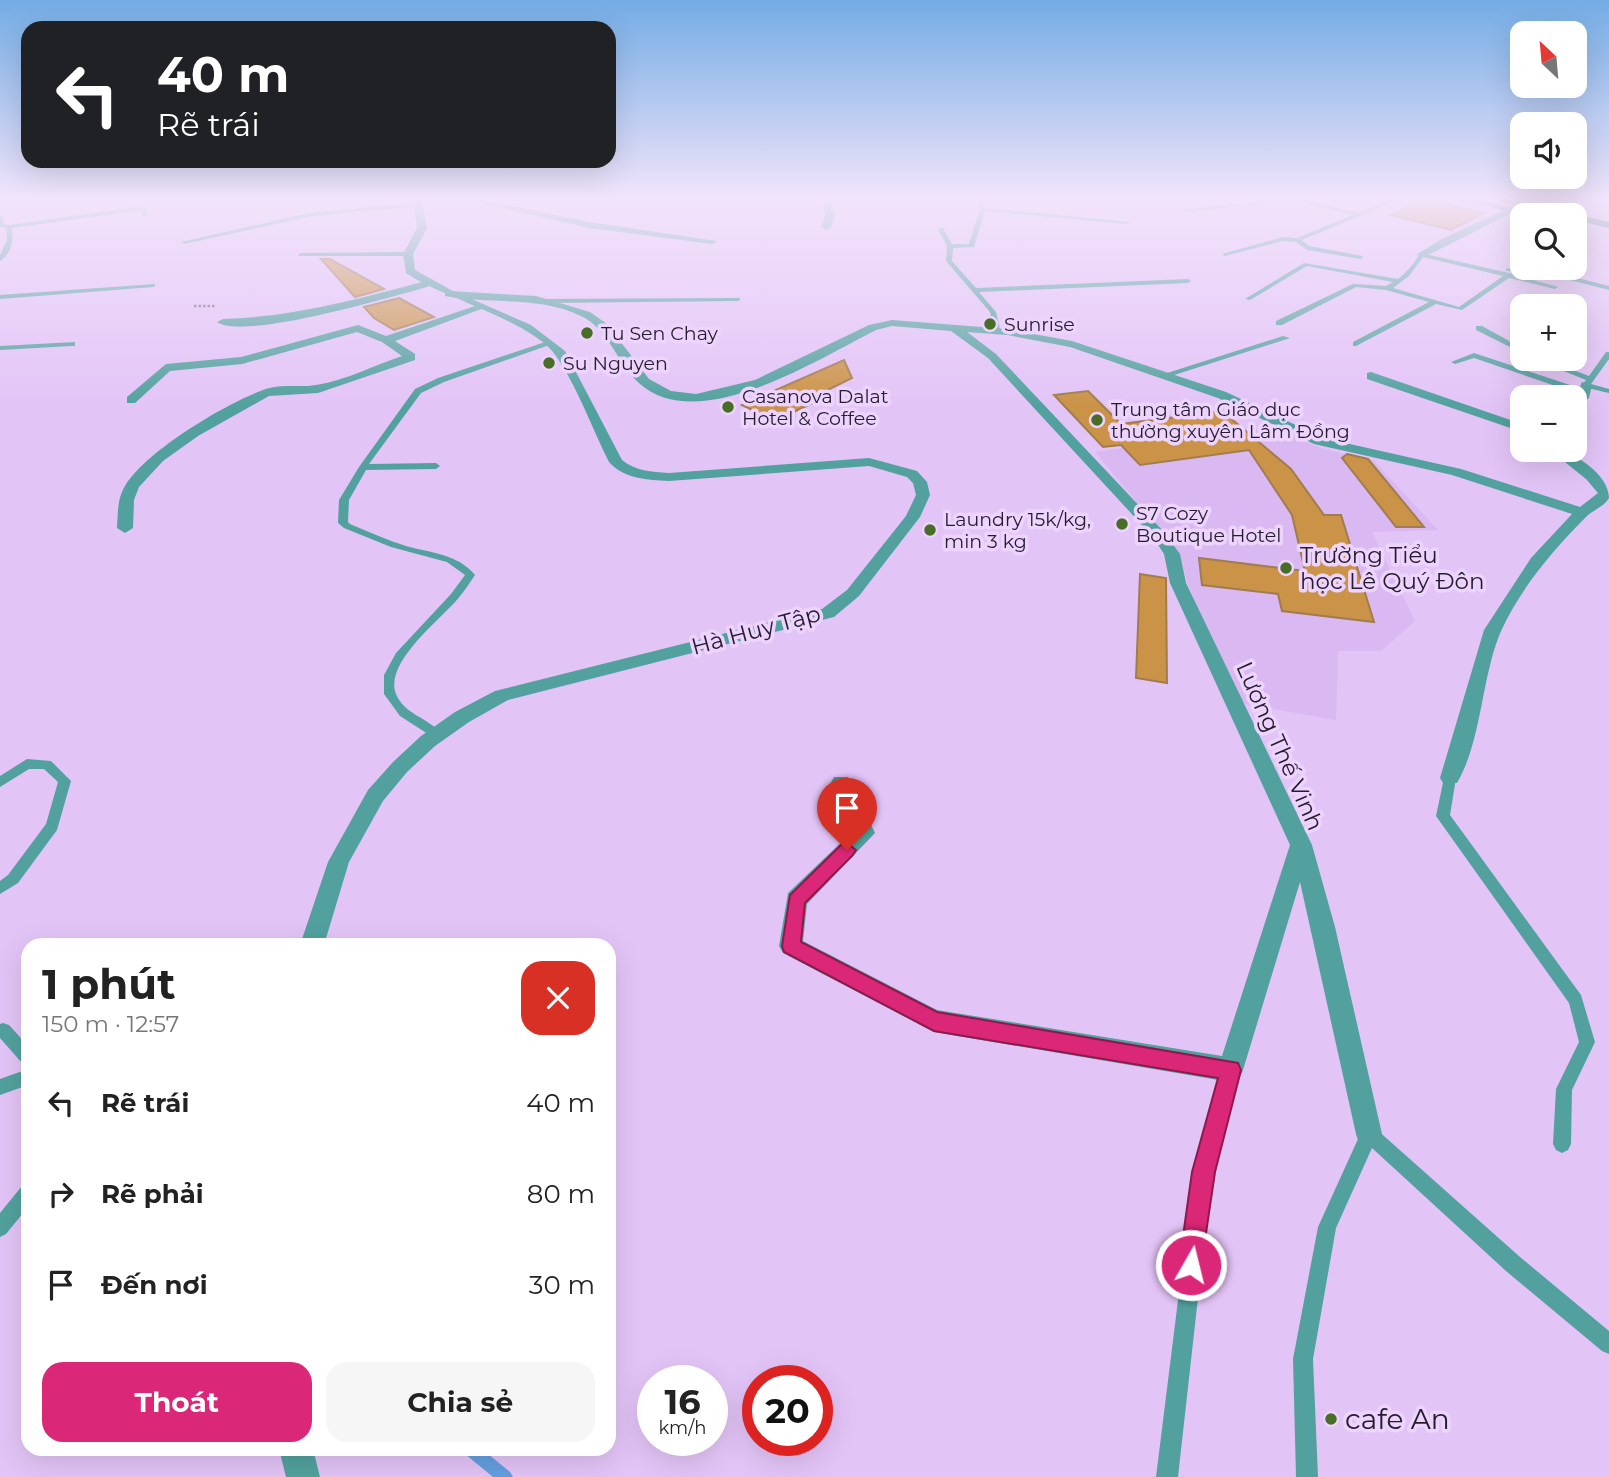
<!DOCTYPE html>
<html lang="vi">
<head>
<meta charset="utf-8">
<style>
  body { margin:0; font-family:Montserrat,sans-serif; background:#f6f6f6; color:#222; height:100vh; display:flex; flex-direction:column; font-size:26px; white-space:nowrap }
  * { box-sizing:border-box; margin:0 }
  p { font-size:23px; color:#767676 }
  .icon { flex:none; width:38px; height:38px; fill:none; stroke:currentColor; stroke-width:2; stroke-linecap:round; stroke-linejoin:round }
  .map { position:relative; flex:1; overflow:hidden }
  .details { position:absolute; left:21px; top:938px; width:595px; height:518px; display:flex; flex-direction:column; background:#fff; border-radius:21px; box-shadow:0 7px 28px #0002 }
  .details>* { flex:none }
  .hud { position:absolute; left:21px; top:21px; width:595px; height:147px; border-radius:21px; box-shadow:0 7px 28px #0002; background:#202124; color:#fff; overflow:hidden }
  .needle { width:46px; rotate:334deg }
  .buttons { position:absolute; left:1510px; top:21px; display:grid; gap:14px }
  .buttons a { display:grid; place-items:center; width:77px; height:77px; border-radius:14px; background:#fff; box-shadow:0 7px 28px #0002; font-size:35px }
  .speed { position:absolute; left:637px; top:1365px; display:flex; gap:14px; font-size:35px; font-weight:700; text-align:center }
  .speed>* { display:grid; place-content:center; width:91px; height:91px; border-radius:50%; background:#fff; box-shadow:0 7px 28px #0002; line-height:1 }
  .speed small { font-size:18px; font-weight:400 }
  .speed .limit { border:10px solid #d22; background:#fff; color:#111 }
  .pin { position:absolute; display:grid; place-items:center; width:60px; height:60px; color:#fff; margin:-72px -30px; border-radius:50% 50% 50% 0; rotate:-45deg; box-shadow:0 0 7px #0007 }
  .pin .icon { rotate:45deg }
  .me { position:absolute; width:77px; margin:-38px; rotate:8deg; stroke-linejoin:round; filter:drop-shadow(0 0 5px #0008) }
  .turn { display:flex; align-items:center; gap:24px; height:147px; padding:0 21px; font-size:32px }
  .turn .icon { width:91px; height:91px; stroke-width:2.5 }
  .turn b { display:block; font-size:49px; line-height:60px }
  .round { display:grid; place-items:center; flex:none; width:74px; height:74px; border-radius:21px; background:#f6f6f6 }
  .head { display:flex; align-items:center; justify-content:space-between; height:119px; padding:0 21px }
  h1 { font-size:42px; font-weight:700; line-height:52px }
  .action { display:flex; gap:14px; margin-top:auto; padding:14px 21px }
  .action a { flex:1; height:80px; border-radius:21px; background:#db2777; color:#fff; font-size:28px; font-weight:700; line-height:80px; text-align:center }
  .action a+a { background:#f6f6f6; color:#222 }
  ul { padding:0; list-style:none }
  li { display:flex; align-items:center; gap:21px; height:91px; padding:0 21px }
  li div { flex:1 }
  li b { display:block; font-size:26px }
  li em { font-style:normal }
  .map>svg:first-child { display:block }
</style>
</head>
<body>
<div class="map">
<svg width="1609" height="1477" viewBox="0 0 1609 1477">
  <rect width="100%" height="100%" fill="#e3c4f7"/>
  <polygon fill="#dab8f1" points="1268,427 1324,449 1373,460 1438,530 1372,532 1415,621 1381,651 1338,651 1336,720 1245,704 1234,696 1187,582 1180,554 1095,452"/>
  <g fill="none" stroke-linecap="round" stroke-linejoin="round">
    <polygon fill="#659fe1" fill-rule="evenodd" points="462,1449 482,1449 510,1472 513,1477 493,1477 465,1454"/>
  </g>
  <g fill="#cb9347" stroke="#a07c4e" stroke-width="2">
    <polygon points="1424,199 1484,213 1451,230 1390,215"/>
    <polygon points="321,259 330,259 384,289 355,297"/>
    <polygon points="399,298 434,317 394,330 374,318 364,307"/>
    <polygon points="844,360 852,378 805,401 811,404 774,421 742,405"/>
    <polygon points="1088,391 1121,424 1222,411 1291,469 1324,515 1341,515 1374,622 1282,611 1278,594 1202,585 1199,558 1305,571 1292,515 1249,450 1140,465 1121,445 1103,447 1054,395"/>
    <polygon points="1347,454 1368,459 1424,527 1396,527 1342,458"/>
    <polygon points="1140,574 1166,578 1167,683 1136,678"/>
  </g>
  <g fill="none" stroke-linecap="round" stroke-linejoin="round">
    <polyline stroke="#7e698b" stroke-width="2.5" stroke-dasharray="2.5 2" stroke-linecap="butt" points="194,306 215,306"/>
    <g fill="#52a19e" fill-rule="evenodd">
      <polygon points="1295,198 1358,213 1395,198 1403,198 1302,240 1309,246 1363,256 1361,259 1307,250 1296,242 1283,241 1225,256 1222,254 1283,237 1297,238 1353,215 1293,201 1183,212 1180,210"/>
      <polygon points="1604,198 1609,198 1609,200 1605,199"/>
      <polygon points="981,200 985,208 1130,222 1127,224 985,211 974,247 953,248 952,261 976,288 1188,279 1191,281 1188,283 979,292 996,312 1000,330 993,332 990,312 946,261 947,246 938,229 943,228 952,244 969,244 980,209 978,202"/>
      <polygon points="419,203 421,206 313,216 184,244 181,242 313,212"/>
      <path d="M135,207L146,209L148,215L143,216L141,211H135L12,228C14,241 11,254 0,261V255L7,240L6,228L0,227V216L3,218L4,224L9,225Z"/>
      <polygon points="300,253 408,252 411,254 408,256 298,256"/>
      <path d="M1421,253L1509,273L1558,287L1555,289L1509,278L1462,310L1436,304L1356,346H1353V342L1429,302L1386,290L1356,287L1282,325H1276V321L1353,284L1386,286L1393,282L1307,266L1250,300L1245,299L1304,263L1398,279L1409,269ZM1423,257L1503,276L1459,307L1393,288L1409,276Z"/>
      <polygon points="1508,268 1538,268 1609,286 1609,290 1538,272 1506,271 1505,270"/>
      <polygon points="155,284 155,286 153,287 0,299 0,295"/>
      <polygon points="740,298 740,300 738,301 543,303 540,301 543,299"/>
      <polygon points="1476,326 1482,326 1522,348 1522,353 1476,330"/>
      <polygon points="1283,336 1290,338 1168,377 1161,375"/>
      <path d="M548,341L555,343L444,382L421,393L369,464L436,463L440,466L436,469L366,470L349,500L348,522L350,524C369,532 387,540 406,546C431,553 458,554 475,575C469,584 463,593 456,601C437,622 384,664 396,694C404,714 428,718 441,733L439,736H431L400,716L384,694V675L396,653L451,594L465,575L447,562L391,547L344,528L338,523L339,500L359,467L415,389L438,378Z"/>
      <polygon points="75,342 75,346 72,346 0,350 0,346"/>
      <polygon points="1606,352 1609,352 1609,359 1591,384 1609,389 1609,393 1583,387 1582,385 1586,380 1534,359 1544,359 1589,376"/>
      <polygon points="1474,353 1588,391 1589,393 1582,395 1474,358 1455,364 1451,362"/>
      <polygon points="27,759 51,761 71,781 57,830 18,883 0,894 0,881 8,875 46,824 58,782 44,769 29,769 0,787 0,776"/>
      <polygon points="1450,773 1455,775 1456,778 1450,815 1581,995 1595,1042 1572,1090 1571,1144 1568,1150 1562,1153 1556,1150 1553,1144 1556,1089 1579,1042 1569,1003 1436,816 1444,778 1445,775"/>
      <polygon points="3,1023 9,1025 28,1046 28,1066 22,1063 0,1038 0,1024"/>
      <polygon points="1230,1062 1236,1065 1238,1070 1212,1172 1178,1477 1156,1477 1194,1172 1222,1070 1224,1065"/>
      <polygon points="28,1069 28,1085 0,1095 0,1079"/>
      <polygon points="1369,1125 1375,1128 1520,1257 1609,1331 1609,1354 1602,1351 1506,1271 1372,1148 1336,1228 1313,1359 1318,1477 1296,1477 1293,1359 1318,1227 1363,1128"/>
      <polygon points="28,1183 28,1207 6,1234 0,1237 0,1213 22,1186"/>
    </g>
    <g fill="#52a19e" fill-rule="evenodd">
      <polygon points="459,198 475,198 589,222 717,241 712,244 589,228"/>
      <polygon points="822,198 830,198 835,215 831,227 826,230 821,227 825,215"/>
      <polygon points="1527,198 1539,198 1523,206 1516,204"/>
      <polygon points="1512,206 1515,211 1504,217 1424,257 1416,255 1440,240"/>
      <path d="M426,281L430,282V286C395,296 243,341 217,322L223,319C294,317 358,299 426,281Z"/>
      <path d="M449,291L536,296L590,312L607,324L649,379L671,391L696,394L755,380L869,325L892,320L1007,329L1072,341L1226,392L1323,438L1461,469L1580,507L1598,493L1586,479L1550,450C1572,449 1609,474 1609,498C1603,508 1592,510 1585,518C1553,550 1521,588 1502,629C1481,675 1483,738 1457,783H1443L1440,778L1484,630L1531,558L1572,514L1452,475L1314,444L1218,398L1070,347L1007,335L967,332L996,354L1163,531L1180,554L1186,583L1312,845L1335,927L1382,1134L1379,1143L1369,1147L1359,1143L1356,1134L1300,882L1243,1070L1239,1079L1230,1082L934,1032L783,953L779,946L788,893L853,831L831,782L834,777H848L875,833L807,904L803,941L937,1010L1222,1056L1290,845L1170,583L1164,554L1153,537L988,358L951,331L892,326L876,330C820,358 699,436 640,384C617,364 610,330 581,316C538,295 491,305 445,296V292Z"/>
      <path d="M475,306L484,308L395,341L415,354V360L318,393L269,396L198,436L163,461L139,487L134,500L133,528L125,533L117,528C118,514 117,499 125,486C146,451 225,404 263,390C281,383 298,388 316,385C344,381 375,365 402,356L382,342L357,332L242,364L170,371L135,403H127V397L166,364L241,357L358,325L386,336Z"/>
      <polygon points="1371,372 1522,424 1522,432 1367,379 1367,373"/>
      <polygon points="1582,382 1592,385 1589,398 1575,408 1575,398"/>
    </g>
    <g fill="#52a19e" fill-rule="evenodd">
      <path d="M413,198H421L427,228L413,254L415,270L451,290L531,325L565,351L622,460C636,471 651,472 669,473L869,458L917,471L927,482L930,495L920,517L859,596L834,617L508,700L469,722L435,746L407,772L383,801L349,862L324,945H300L328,862L368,790L393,762L421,736L455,712L495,691L822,609L847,590L906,516L916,495L913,483L907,477L869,466L669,481C648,480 624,479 609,462C593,430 576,384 556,356C532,321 445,299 406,273L403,254L417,228Z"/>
      <polygon points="279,1449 313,1449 320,1477 286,1477"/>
    </g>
    <g fill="#2f6866" fill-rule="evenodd">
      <polygon points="1461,198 1475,198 1509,208 1505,211"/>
      <polygon points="1488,198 1503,198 1571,215 1555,215"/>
      <polygon points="1575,214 1609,222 1609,228 1575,220 1575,215 1572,215"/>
    </g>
  </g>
  <linearGradient id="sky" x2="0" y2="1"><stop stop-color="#73ace5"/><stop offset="0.49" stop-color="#f2e4fb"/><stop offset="1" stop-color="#f2e4fb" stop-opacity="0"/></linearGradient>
  <rect width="1609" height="405" fill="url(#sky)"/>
  <polygon fill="#db2777" stroke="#8e194d" stroke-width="2" points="847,843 856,850 853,855 805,903 801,942 937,1012 1238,1063 1241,1070 1215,1172 1200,1274 1191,1278 1182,1274 1179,1265 1192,1172 1218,1078 934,1031 784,952 782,946 790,895 841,845"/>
  <g fill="#486d26" stroke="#edd4fd" stroke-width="2.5">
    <circle cx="990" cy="324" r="7"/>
    <circle cx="587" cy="333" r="7"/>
    <circle cx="549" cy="363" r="7"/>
    <circle cx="728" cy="407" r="7"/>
    <circle cx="1097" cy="420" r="7"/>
    <circle cx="1122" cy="524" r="7"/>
    <circle cx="930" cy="530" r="7"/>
    <circle cx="1286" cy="568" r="7"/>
    <circle cx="1331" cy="1419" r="7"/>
  </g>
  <g text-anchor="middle" stroke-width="7" stroke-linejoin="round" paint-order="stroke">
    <g font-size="19" fill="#271b2e" stroke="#edd4fd" text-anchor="start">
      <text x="1004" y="331">Sunrise</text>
      <text x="601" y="340">Tu Sen Chay</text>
      <text x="563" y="370">Su Nguyen</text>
      <text x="742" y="403">Casanova Dalat<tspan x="742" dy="22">Hotel &amp; Coffee</tspan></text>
      <text x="1111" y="416">Trung tâm Giáo dục<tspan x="1111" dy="22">thường xuyên Lâm Đồng</tspan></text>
      <text x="1136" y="520">S7 Cozy<tspan x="1136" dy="22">Boutique Hotel</tspan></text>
      <text x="944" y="526">Laundry 15k/kg,<tspan x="944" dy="22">min 3 kg</tspan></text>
    </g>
    <g font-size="23" fill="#271b2e" stroke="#edd4fd" text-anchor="start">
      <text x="1300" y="563">Trường Tiểu<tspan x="1300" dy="26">học Lê Quý Đôn</tspan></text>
    </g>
    <g font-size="23" fill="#271b2e" stroke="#edd4fd">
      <text transform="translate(756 630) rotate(-15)" y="8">Hà Huy Tập</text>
      <text transform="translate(1280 746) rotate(66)" y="8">Lương Thế Vinh</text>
    </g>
    <g font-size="28" fill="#271b2e" stroke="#edd4fd" text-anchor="start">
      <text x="1345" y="1429">cafe An</text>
    </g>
  </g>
</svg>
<div class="buttons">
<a><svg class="needle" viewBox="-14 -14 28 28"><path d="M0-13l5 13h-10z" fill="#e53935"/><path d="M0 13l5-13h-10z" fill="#767676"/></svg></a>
<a><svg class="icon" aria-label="sound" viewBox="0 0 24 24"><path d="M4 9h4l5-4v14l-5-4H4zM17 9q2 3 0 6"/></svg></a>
<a><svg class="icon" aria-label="search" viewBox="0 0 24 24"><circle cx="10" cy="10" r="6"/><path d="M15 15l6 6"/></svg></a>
<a>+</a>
<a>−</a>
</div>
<div class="speed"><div>16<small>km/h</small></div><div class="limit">20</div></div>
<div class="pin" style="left:847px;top:850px;background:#d93025"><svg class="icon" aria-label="arrive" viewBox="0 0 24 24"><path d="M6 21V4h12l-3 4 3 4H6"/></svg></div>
<svg class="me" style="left:1191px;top:1265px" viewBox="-20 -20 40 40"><circle r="17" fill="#db2777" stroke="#fff" stroke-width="3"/><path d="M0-11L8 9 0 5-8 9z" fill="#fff"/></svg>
<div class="hud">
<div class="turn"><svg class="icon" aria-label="left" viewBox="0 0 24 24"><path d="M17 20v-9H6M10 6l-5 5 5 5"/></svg><div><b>40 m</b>Rẽ trái</div></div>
</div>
<section class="details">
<div class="head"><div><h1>1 phút</h1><p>150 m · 12:57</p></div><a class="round" style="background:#d93025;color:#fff"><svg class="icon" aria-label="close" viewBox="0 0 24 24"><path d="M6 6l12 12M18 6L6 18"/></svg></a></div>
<ul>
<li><svg class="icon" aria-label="left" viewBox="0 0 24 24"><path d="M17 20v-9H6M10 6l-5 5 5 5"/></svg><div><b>Rẽ trái</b></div><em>40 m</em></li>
<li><svg class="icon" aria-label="right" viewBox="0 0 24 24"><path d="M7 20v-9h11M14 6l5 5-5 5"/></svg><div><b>Rẽ phải</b></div><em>80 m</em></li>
<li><svg class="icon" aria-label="arrive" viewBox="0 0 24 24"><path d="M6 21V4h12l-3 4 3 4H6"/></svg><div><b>Đến nơi</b></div><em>30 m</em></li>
</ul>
<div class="action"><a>Thoát</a><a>Chia sẻ</a></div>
</section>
</div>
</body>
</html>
